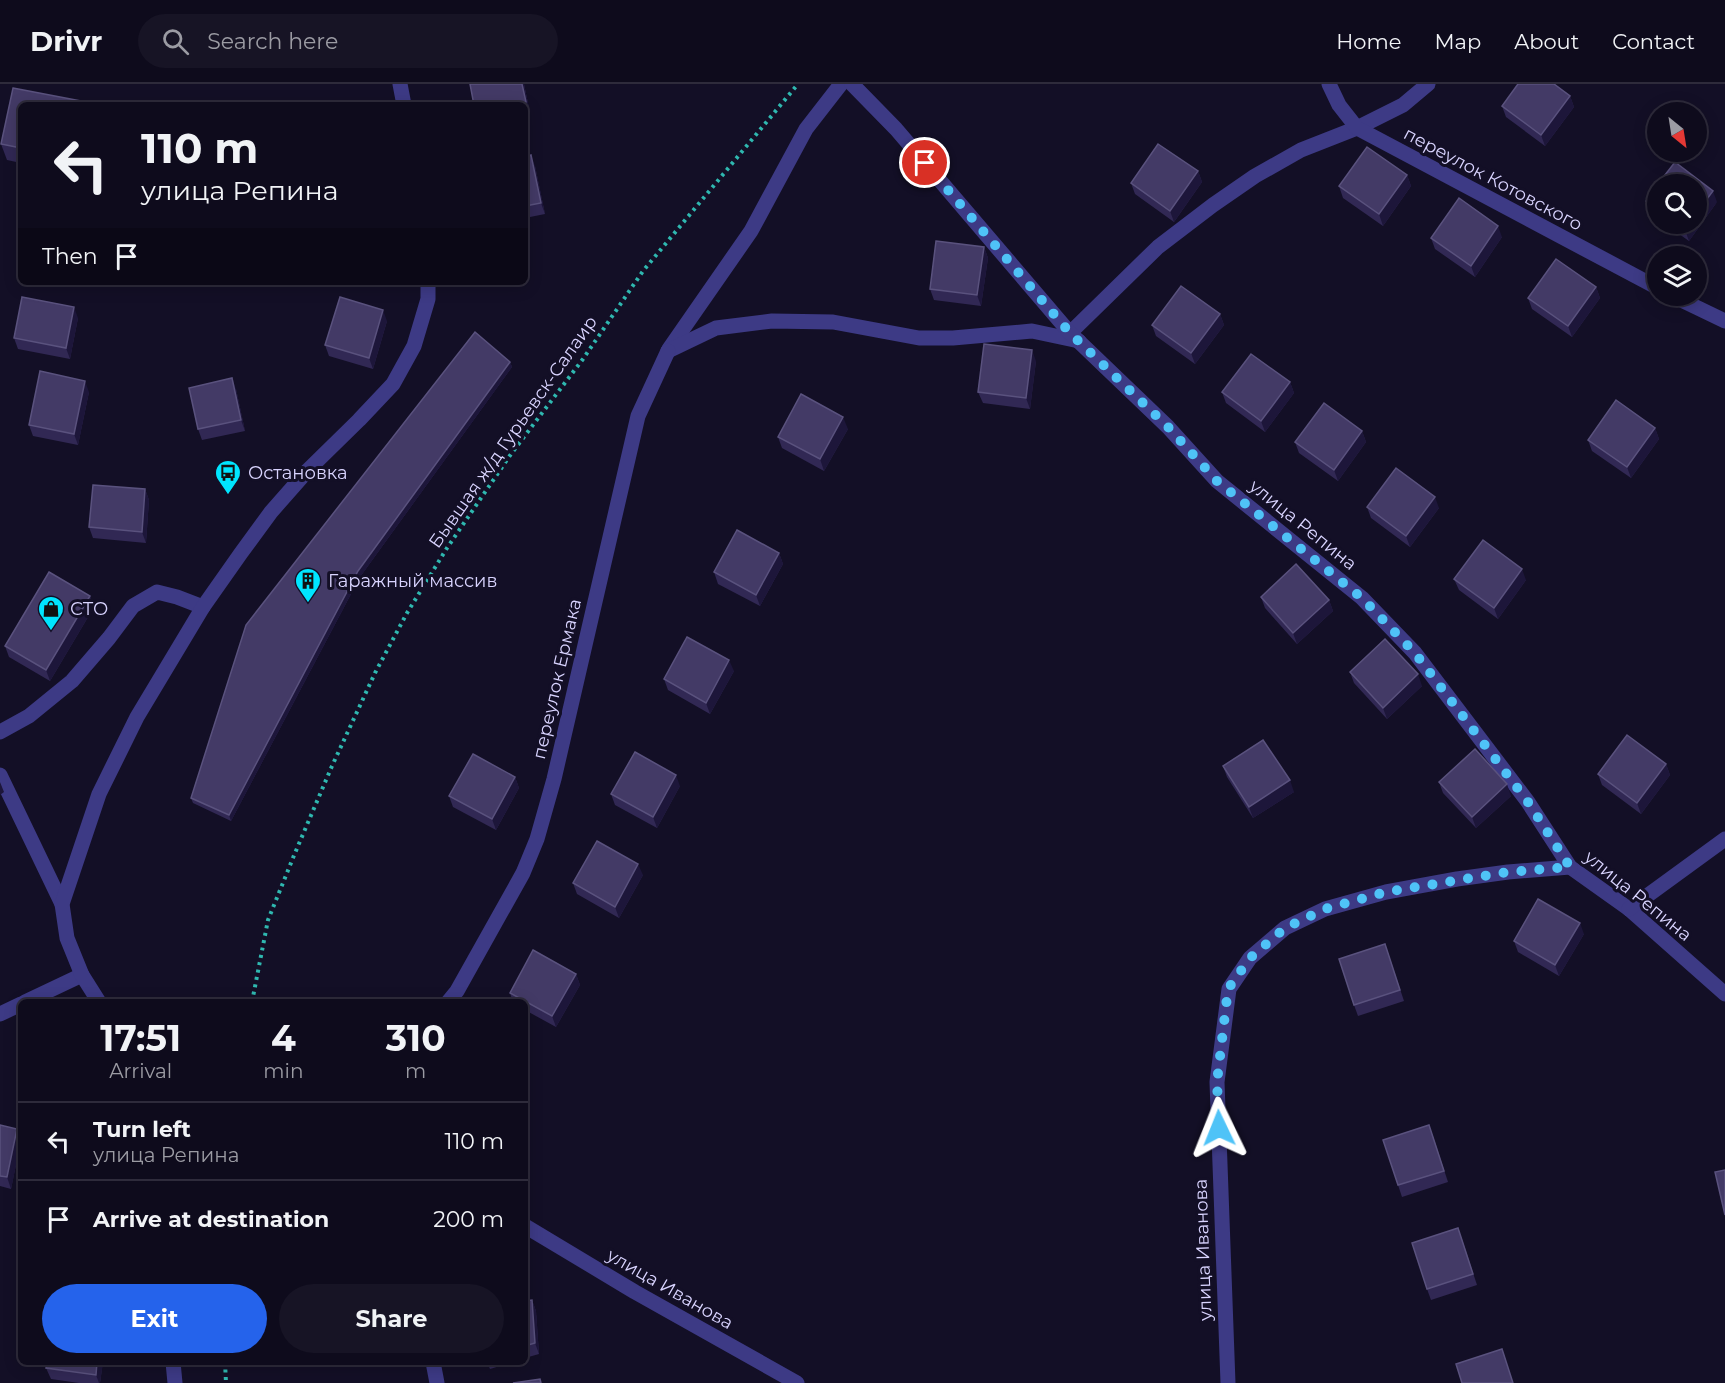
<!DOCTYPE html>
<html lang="en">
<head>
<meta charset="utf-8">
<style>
  body { margin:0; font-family:Montserrat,sans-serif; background:#171425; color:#f1f3f6; height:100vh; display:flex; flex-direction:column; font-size:22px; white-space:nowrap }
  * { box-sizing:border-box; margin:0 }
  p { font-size:20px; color:#9b9ba3 }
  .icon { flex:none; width:33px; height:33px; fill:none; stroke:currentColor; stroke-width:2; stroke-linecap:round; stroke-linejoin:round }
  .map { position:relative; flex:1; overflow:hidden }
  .drawer { position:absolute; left:18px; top:915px; width:510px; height:366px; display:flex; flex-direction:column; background:#0e0b1c; border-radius:9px; box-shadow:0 3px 15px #0003,0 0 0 2px #2e2b3b }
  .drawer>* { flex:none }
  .hud { position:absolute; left:18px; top:18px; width:510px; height:183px; border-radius:9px; box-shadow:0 3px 15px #0003,0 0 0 2px #2e2b3b; background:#0e0b1c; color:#f1f3f6; overflow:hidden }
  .needle { width:39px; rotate:150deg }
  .controls { position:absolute; left:1647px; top:18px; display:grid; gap:12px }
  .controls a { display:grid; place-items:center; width:60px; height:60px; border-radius:50%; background:#0e0b1c; box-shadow:0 3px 15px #0003,0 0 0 2px #2e2b3b; font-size:30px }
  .pin { position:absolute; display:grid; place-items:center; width:51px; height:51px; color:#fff; margin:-26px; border:3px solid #fff; border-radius:50%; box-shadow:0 2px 6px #0007 }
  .me { position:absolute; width:66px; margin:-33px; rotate:358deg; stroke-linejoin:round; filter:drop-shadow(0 0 4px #0008) }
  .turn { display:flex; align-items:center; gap:21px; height:126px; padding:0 24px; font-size:27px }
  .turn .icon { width:78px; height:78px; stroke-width:2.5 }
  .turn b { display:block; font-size:42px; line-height:51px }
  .then { display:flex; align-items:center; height:57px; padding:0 24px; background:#0003; gap:12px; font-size:22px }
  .eta { display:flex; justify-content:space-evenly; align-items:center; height:102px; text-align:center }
  .eta b { font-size:36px; font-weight:700; line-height:42px }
  .cta { display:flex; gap:12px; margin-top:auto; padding:12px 24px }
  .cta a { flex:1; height:69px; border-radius:36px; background:#2563eb; color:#fff; font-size:24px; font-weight:700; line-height:69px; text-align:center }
  .cta a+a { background:#171425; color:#f1f3f6 }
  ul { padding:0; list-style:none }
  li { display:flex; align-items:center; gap:18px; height:78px; padding:0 24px; border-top:2px solid #2e2b3b }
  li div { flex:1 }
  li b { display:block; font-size:22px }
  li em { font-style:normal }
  header { display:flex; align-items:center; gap:36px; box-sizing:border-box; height:84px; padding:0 30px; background:#0e0b1c; border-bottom:2px solid #2e2b3b }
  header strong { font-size:28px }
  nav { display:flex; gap:33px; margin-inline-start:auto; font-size:21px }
  .search { width:420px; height:54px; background:#171425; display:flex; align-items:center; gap:15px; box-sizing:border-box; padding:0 21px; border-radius:33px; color:#9b9ba3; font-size:22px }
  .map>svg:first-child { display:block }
</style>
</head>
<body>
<header>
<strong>Drivr</strong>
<div class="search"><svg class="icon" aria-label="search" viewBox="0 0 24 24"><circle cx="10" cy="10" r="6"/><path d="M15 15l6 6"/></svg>Search here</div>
<nav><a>Home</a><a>Map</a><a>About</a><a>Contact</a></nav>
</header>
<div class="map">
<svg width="1725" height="1299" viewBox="0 0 1725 1299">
  <rect width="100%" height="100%" fill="#130f26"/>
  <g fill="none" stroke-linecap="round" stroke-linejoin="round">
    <g stroke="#2fb8b0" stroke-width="4" stroke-dasharray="3 4.5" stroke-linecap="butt">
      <polyline points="252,918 268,836 295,769 332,682 375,589 407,529 447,464 511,370 583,275 643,187 798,0"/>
      <polyline points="225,1278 226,1299"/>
    </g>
    <g stroke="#3d3a85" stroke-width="15">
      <polyline points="1070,249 1158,163 1213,121 1255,92 1301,66 1357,44 1403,21 1428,0"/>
      <polyline points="669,265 751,147 806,45 841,0"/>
      <polyline points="668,267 716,244 772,237 833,238 919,254 953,254 1032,247 1079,257"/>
      <polyline points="0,648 29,632 72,597 109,554 133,522 157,508 177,513 203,523"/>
      <polyline points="0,691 62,820"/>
    </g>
    <g stroke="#3d3a85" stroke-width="15">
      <polyline points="852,0 896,45 1070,249 1168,343 1217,397 1362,514 1415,569 1528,718 1570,783 1629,825 1725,910"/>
      <polyline points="1329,0 1339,21 1357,44 1658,204"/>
      <polyline points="1673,212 1725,237"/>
      <polyline points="1629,825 1725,755"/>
      <polyline points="25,918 82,891"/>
      <polyline points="448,918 457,907 523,789 537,755 554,695 638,332 668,267"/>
      <polyline points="0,930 21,920"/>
      <polyline points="173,1278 175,1299"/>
      <polyline points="433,1278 437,1299"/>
      <polyline points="1228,1299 1217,998 1229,905 1250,874 1285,844 1325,825 1386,808 1457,795 1508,788 1570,783"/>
    </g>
    <g stroke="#3d3a85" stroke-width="15">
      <polyline points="400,0 404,21"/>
      <polyline points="99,918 82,891 67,854 62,820 99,710 137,633 203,523 241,469 271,428 308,386 359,336 393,300 414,262 428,215 428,198"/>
      <polyline points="525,1142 635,1208 797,1299"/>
    </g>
  </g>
  <g fill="#312854">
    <polygon points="470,0 524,0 530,29 525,30 525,21 474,21"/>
    <polygon points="1570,12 1574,23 1545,62 1506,33 1502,22"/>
    <polygon points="21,21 21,79 7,76 1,60"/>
    <polygon points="525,73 535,82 545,130 525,134"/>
    <polygon points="1198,87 1202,98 1174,138 1135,110 1131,99"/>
    <polygon points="1407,91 1411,102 1383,142 1343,114 1339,102"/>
    <polygon points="1658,102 1658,134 1650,128 1646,117"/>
    <polygon points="1717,118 1689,157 1665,140 1696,140"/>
    <polygon points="1502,153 1475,193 1435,165 1431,154"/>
    <polygon points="984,163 988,174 981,222 934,216 930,205"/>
    <polygon points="1596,203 1600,214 1572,253 1532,225 1528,214"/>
    <polygon points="1220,230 1224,241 1195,280 1156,252 1152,241"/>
    <polygon points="78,234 70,275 18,265 14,254"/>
    <polygon points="387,237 373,285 329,272 325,261"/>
    <polygon points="1036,277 1030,325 983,319 978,308"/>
    <polygon points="510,278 512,283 360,493 231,737 193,719 191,714"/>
    <polygon points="1290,298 1294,309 1265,348 1226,319 1222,308"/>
    <polygon points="236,305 245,347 202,356 198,345"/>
    <polygon points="89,308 78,361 33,352 29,341"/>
    <polygon points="1655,344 1659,355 1631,394 1592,367 1588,356"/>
    <polygon points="848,345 824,387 782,364 778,353"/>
    <polygon points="1362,347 1366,358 1338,397 1299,369 1295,358"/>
    <polygon points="145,405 149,416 146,459 93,454 89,443"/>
    <polygon points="1367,423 1439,424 1410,463 1371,434"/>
    <polygon points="779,469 783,480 760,522 718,500 714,488"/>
    <polygon points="1454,495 1526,496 1498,535 1459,506"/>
    <polygon points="90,512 94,523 50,597 9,573 5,562"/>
    <polygon points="1261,513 1329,516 1333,527 1297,560 1265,524"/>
    <polygon points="734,587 710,630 668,606 664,595"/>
    <polygon points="1350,588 1422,602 1387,635 1354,599"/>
    <polygon points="1666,680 1670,691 1641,730 1602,701 1598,690"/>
    <polygon points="1223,682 1294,708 1253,734 1227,693"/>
    <polygon points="515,693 519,704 496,746 453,723 449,712"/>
    <polygon points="1439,698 1511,712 1476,744 1443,709"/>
    <polygon points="680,702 657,744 615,721 611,710"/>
    <polygon points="643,791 619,834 577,810 573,799"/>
    <polygon points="1584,850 1559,892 1518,868 1514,857"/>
    <polygon points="1385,860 1404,917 1358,932 1354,921"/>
    <polygon points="576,890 580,901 556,943 525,926 525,918 513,918 510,909"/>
    <polygon points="0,1041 17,1045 21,1056 11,1105 0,1102"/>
    <polygon points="1433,1052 1448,1098 1402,1113 1398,1101"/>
    <polygon points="1462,1155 1477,1201 1431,1216 1427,1205"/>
    <polygon points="532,1216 536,1227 539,1270 525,1274 525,1217"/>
    <polygon points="103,1278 100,1299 79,1299 51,1295 46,1284"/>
    <polygon points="487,1278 513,1278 490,1285"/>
  </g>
  <g fill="#1d163a">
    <polygon points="522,0 524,0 530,29 526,18"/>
    <polygon points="1570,12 1574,23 1545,62 1541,51"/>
    <polygon points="531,71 535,82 545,130 541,119"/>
    <polygon points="1198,87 1202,98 1174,138 1170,127"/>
    <polygon points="1407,91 1411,102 1383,142 1379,130"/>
    <polygon points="1713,107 1717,118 1689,157 1685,146 1689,140 1696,140 1696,130"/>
    <polygon points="1498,142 1502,153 1475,193 1471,182"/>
    <polygon points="984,163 988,174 981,222 977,211"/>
    <polygon points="1596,203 1600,214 1572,253 1568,242"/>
    <polygon points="74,223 78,234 70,275 66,264"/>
    <polygon points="383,226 387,237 373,285 369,274"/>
    <polygon points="1220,230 1224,241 1195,280 1191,269"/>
    <polygon points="1032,266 1036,277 1030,325 1026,314"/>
    <polygon points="510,278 512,283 360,493 231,737 229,731 358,487"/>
    <polygon points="232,294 236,305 245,347 241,336"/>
    <polygon points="85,297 89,308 78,361 74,350"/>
    <polygon points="1290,298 1294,309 1265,348 1261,337"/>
    <polygon points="843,333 848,345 824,387 820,375"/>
    <polygon points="1655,344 1659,355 1631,394 1627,383"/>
    <polygon points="1362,347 1366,358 1338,397 1334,386"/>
    <polygon points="145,405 149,416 146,459 142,448"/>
    <polygon points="1435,413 1439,424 1410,463 1406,452"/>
    <polygon points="779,469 783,480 760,522 756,511"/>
    <polygon points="1522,485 1526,496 1498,535 1494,524"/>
    <polygon points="90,512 94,523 50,597 46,586"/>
    <polygon points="1329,516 1333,527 1297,560 1293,549"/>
    <polygon points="729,576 734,587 710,630 706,619"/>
    <polygon points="1418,590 1422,602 1387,635 1383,624"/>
    <polygon points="1666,680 1670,691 1641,730 1637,719"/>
    <polygon points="676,691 680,702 657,744 653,733"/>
    <polygon points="515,693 519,704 496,746 492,735"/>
    <polygon points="1290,696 1294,708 1253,734 1249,723"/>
    <polygon points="0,698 4,708 0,711"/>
    <polygon points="1507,700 1511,712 1476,744 1472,733"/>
    <polygon points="638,780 643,791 619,834 615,823"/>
    <polygon points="1580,839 1584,850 1559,892 1555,881"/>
    <polygon points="576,890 580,901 556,943 552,932"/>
    <polygon points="17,1045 21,1057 11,1105 7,1093"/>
    <polygon points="532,1216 536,1227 539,1270 535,1259"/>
    <polygon points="97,1278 103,1278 100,1299 99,1299 96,1291"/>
  </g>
  <g fill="#433a66" stroke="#5a527e" stroke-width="1.5">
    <polygon points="470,0 522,0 526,18 510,21 474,21"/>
    <polygon points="1518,0 1554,0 1570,12 1541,51 1502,22"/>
    <polygon points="13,4 102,21 21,21 21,64 1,60"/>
    <polygon points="364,18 365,21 353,21"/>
    <polygon points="1158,60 1198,87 1170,127 1131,99"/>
    <polygon points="1367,63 1407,91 1379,130 1339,102"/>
    <polygon points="531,71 541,119 525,122 525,73"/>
    <polygon points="1675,78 1713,107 1696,130 1696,100 1658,100"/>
    <polygon points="1658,102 1658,126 1646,117"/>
    <polygon points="1459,114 1498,142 1471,182 1431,154"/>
    <polygon points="1676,140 1689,140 1685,146"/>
    <polygon points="936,157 984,163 977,211 930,205"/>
    <polygon points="1556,175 1596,203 1568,242 1528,214"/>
    <polygon points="1181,202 1220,230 1191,269 1152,241"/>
    <polygon points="22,213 74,223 66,264 14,254"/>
    <polygon points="340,213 383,226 369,274 325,261"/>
    <polygon points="475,248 510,278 358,487 229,731 191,714 246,541"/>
    <polygon points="984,260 1032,266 1026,314 978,308"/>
    <polygon points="1251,270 1290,298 1261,337 1222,308"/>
    <polygon points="40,287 85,297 74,350 29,341"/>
    <polygon points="232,294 241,336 198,345 189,304"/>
    <polygon points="801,310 843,333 820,375 778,353"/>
    <polygon points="1616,316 1655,344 1627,383 1588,356"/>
    <polygon points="1324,319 1362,347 1334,386 1295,358"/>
    <polygon points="1396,384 1435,413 1406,452 1367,423"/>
    <polygon points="93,401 145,405 142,448 89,443"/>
    <polygon points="737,446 779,469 756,511 714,488"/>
    <polygon points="1483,456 1522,485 1494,524 1454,495"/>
    <polygon points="1296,480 1329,516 1293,549 1261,513"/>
    <polygon points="49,488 90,512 46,586 5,562"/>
    <polygon points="687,553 729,576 706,619 664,595"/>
    <polygon points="1385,555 1418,590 1383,624 1350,588"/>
    <polygon points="1627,651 1666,680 1637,719 1598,690"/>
    <polygon points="1263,656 1290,696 1249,723 1223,682"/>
    <polygon points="1475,665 1507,700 1472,733 1439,698"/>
    <polygon points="635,668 676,691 653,733 611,710"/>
    <polygon points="473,670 515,693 492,735 449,712"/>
    <polygon points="597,757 638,780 615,823 573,799"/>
    <polygon points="1538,815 1580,839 1555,881 1514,857"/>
    <polygon points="1385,860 1400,906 1354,921 1339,875"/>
    <polygon points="533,866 576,890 552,932 510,909"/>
    <polygon points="0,1041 17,1045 7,1093 0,1092"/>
    <polygon points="1429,1041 1444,1087 1398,1101 1383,1056"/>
    <polygon points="1725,1086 1725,1131 1715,1088"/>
    <polygon points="1458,1144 1473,1190 1427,1205 1412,1159"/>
    <polygon points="532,1216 535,1259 525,1262 525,1217"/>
    <polygon points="1502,1265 1513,1299 1462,1299 1456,1280"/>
    <polygon points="47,1278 97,1278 96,1291 46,1284"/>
    <polygon points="540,1295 541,1299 513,1299"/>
  </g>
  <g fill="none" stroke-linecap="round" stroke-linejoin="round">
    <polyline stroke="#4fc3f7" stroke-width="10" stroke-dasharray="0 18" points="925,79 1070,249 1168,343 1217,397 1362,514 1415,569 1528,718 1570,783 1508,788 1386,808 1325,825 1285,844 1250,874 1228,905 1217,998 1219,1044"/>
  </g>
  <defs>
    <symbol id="bus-pin" viewBox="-11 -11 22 30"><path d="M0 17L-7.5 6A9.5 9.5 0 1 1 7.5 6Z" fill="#00e5ff" stroke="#130f26"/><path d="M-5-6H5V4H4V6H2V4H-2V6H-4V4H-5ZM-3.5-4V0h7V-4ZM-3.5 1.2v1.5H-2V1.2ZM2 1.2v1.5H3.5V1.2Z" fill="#111"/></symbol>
    <symbol id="building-pin" viewBox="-11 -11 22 30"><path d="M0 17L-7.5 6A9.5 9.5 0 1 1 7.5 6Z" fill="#00e5ff" stroke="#130f26"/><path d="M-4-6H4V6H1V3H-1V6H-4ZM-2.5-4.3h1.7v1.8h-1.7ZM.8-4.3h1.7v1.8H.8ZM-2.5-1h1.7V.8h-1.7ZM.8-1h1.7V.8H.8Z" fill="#111"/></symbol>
    <symbol id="shop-pin" viewBox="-11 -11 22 30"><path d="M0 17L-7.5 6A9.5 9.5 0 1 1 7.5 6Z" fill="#00e5ff" stroke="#130f26"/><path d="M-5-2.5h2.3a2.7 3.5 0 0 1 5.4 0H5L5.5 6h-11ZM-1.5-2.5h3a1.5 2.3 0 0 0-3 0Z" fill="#111"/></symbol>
  </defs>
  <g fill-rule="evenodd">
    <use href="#bus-pin" x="213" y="374" width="30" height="40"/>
    <use href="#building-pin" x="293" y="482" width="30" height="40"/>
    <use href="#shop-pin" x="36" y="510" width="30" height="40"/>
  </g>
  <g text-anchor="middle" stroke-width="6" stroke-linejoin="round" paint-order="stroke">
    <g font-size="18" fill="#d9d4ff" stroke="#130f26">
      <text transform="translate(1493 95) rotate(28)" y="6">переулок Котовского</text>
      <text transform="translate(513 348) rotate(-55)" y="6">Бывшая ж/д Гурьевск-Салаир</text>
      <text transform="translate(1303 441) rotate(39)" y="6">улица Репина</text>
      <text transform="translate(557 595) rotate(-77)" y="6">переулок Ермака</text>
      <text transform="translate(1638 812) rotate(39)" y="6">улица Репина</text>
      <text transform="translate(1203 1166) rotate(-92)" y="6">улица Иванова</text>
      <text transform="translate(670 1205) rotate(30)" y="6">улица Иванова</text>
    </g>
    <g font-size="18" fill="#d9d4ff" stroke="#130f26" text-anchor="start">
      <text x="248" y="395">Остановка</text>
      <text x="328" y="503">Гаражный массив</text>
      <text x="70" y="531">СТО</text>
    </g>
  </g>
</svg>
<div class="controls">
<a><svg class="needle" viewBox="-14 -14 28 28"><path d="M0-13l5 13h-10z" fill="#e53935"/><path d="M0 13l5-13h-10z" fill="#9b9ba3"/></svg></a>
<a><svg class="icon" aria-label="search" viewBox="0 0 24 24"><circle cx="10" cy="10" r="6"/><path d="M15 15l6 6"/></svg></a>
<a><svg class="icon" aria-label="layers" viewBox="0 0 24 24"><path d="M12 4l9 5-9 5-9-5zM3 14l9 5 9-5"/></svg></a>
</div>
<div class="pin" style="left:925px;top:79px;background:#d93025"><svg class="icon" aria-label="arrive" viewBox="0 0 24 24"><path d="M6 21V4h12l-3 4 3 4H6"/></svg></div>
<svg class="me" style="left:1219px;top:1044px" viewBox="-20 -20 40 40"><path d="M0-17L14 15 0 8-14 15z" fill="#4fc3f7" stroke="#fff" stroke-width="4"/></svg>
<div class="hud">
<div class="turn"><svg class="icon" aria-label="left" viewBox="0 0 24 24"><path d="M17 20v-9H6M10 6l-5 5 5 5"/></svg><div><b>110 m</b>улица Репина</div></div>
<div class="then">Then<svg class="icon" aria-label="arrive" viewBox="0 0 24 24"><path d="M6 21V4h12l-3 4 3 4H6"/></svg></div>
</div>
<section class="drawer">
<div class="eta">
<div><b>17:51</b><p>Arrival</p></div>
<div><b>4</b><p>min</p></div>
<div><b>310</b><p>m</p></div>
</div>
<ul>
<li><svg class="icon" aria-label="left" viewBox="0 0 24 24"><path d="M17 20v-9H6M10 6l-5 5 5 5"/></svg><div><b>Turn left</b><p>улица Репина</p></div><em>110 m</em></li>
<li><svg class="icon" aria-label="arrive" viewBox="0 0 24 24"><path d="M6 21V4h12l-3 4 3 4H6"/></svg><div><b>Arrive at destination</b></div><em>200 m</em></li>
</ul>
<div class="cta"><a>Exit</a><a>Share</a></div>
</section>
</div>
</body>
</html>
